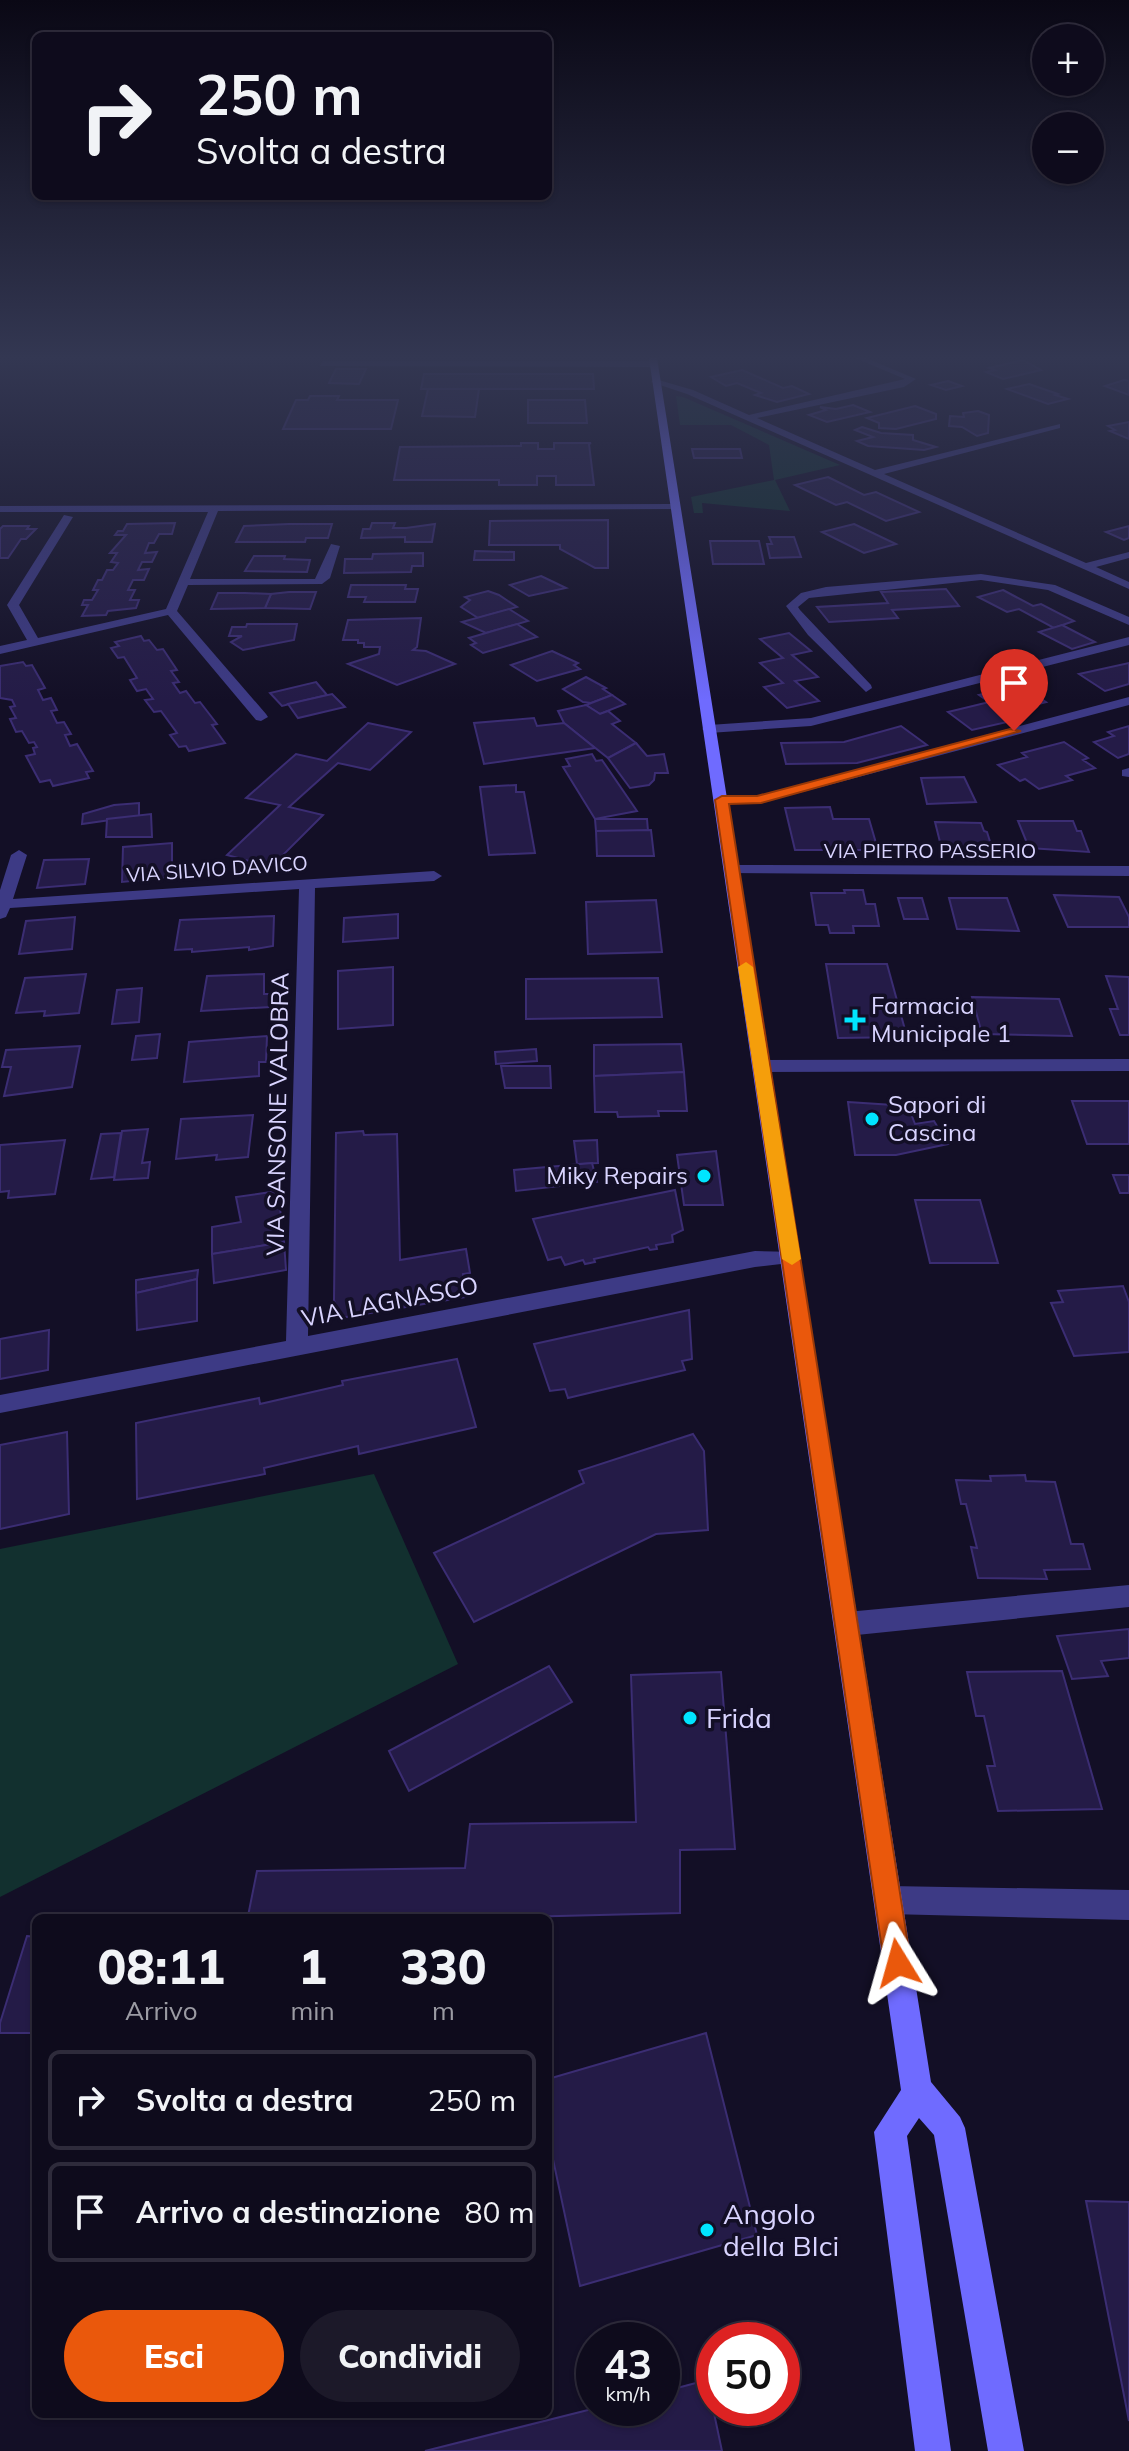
<!DOCTYPE html>
<html lang="it">
<head>
<meta charset="utf-8">
<style>
  body { margin:0; font-family:Mulish,sans-serif; background:#1c1929; color:#f1f3f6; height:100vh; display:flex; flex-direction:column; font-size:30px; white-space:nowrap }
  * { box-sizing:border-box; margin:0 }
  p { font-size:26px; color:#9b9ba3 }
  .icon { flex:none; width:44px; height:44px; fill:none; stroke:currentColor; stroke-width:2; stroke-linecap:round; stroke-linejoin:round }
  .map { position:relative; flex:1; overflow:hidden }
  .panel { position:absolute; left:32px; top:1914px; width:520px; height:504px; display:flex; flex-direction:column; background:#0e0b1c; border-radius:12px; box-shadow:0 2px 6px #0004,0 0 0 2px #2e2b3b }
  .panel>* { flex:none }
  .top-card { position:absolute; left:32px; top:32px; width:520px; height:168px; border-radius:12px; box-shadow:0 2px 6px #0004,0 0 0 2px #2e2b3b; background:#0e0b1c; color:#f1f3f6; overflow:hidden }
  .buttons { position:absolute; left:1032px; top:24px; display:grid; gap:16px }
  .buttons a { display:grid; place-items:center; width:72px; height:72px; border-radius:50%; background:#0e0b1c; box-shadow:0 2px 6px #0004,0 0 0 2px #2e2b3b; font-size:40px }
  .speed { position:absolute; left:576px; top:2322px; display:flex; gap:16px; font-size:40px; font-weight:700; text-align:center }
  .speed>* { display:grid; place-content:center; width:104px; height:104px; border-radius:50%; background:#0e0b1c; box-shadow:0 2px 6px #0004,0 0 0 2px #2e2b3b; line-height:1 }
  .speed small { font-size:20px; font-weight:400 }
  .speed .limit { border:12px solid #d22; background:#fff; color:#111 }
  .pin { position:absolute; display:grid; place-items:center; width:68px; height:68px; color:#fff; margin:-82px -34px; border-radius:50% 50% 50% 0; rotate:-45deg; box-shadow:0 0 8px #0007 }
  .pin .icon { rotate:45deg }
  .me { position:absolute; width:88px; margin:-44px; rotate:352deg; stroke-linejoin:round; filter:drop-shadow(0 0 6px #0008) }
  .turn { display:flex; align-items:center; gap:28px; height:168px; padding:0 32px; font-size:36px }
  .turn .icon { width:104px; height:104px; stroke-width:2.5 }
  .turn b { display:block; font-size:56px; line-height:68px }
  .eta { display:flex; justify-content:space-evenly; align-items:center; height:136px; text-align:center }
  .eta b { font-size:48px; font-weight:800; line-height:56px }
  .action { display:flex; gap:16px; margin-top:auto; padding:16px 32px }
  .action a { flex:1; height:92px; border-radius:48px; background:#ea580c; color:#fff; font-size:32px; font-weight:800; line-height:92px; text-align:center }
  .action a+a { background:#1c1929; color:#f1f3f6 }
  ul { padding:0; list-style:none }
  li { display:flex; align-items:center; gap:24px; height:100px; margin:0 16px 12px; padding:0 16px; border:4px solid #2e2b3b; border-radius:12px }
  li div { flex:1 }
  li b { display:block; font-size:30px }
  li em { font-style:normal }
  .map>svg:first-child { display:block }
</style>
</head>
<body>
<div class="map">
<svg width="1129" height="2451" viewBox="0 0 1129 2451">
  <rect width="100%" height="100%" fill="#130f26"/>
  <g fill="#12302f">
    <polygon points="676,396 683,397 840,465 775,480 790,511 702,503 703,513 694,513 691,497 774,480 769,445 731,425 680,425"/>
    <polygon points="374,1474 458,1664 0,1897 0,1549"/>
  </g>
  <g fill="#241b47" stroke="#3b2d73" stroke-width="2">
    <polygon points="1023,360 1041,370 1003,379 986,372 995,370 989,368"/>
    <polygon points="336,369 366,369 359,384 329,383"/>
    <polygon points="742,370 783,388 792,386 809,394 777,402 755,395 761,393 737,383 726,386 711,377"/>
    <polygon points="424,374 593,374 594,389 421,389"/>
    <polygon points="1124,380 1129,381 1129,395 1105,386"/>
    <polygon points="948,381 962,386 946,390 931,385"/>
    <polygon points="1029,384 1058,394 1055,395 1068,399 1048,404 1007,389"/>
    <polygon points="428,389 479,389 475,417 422,416"/>
    <polygon points="310,396 339,396 337,400 398,400 391,429 283,429 296,400 308,400"/>
    <polygon points="528,400 585,400 587,423 528,423"/>
    <polygon points="853,405 870,412 827,422 809,415 826,410 820,407 836,409"/>
    <polygon points="915,406 936,414 936,419 896,429 879,428 879,423 867,418"/>
    <polygon points="978,411 989,415 988,433 977,436 962,427 949,426 950,416 964,417 963,413"/>
    <polygon points="1129,422 1129,439 1110,431 1115,430 1108,426"/>
    <polygon points="862,427 881,433 913,435 913,440 936,447 924,450 868,446 857,441 873,437 855,430"/>
    <polygon points="521,443 538,443 538,449 554,449 554,443 591,443 589,444 594,485 556,485 556,476 537,476 537,485 499,485 499,480 394,480 400,447 521,446"/>
    <polygon points="692,449 740,449 742,458 694,458"/>
    <polygon points="828,477 864,495 876,492 919,512 886,521 847,502 836,505 795,485"/>
    <polygon points="608,520 608,568 595,568 560,549 560,545 489,545 490,521"/>
    <polygon points="175,523 172,534 159,534 154,543 149,543 145,553 157,552 152,562 142,562 138,570 149,569 144,580 133,580 128,590 135,590 130,600 139,600 136,608 108,611 106,615 82,616 88,605 82,605 84,600 92,600 98,590 93,590 98,580 102,580 107,570 113,570 118,563 111,562 117,553 110,553 126,535 115,535 118,531 123,531 127,524"/>
    <polygon points="372,523 395,523 393,528 406,528 435,524 432,542 405,542 405,537 361,538 363,529 370,529"/>
    <polygon points="289,524 332,524 328,538 306,538 305,542 236,542 244,526"/>
    <polygon points="854,524 896,544 864,553 822,532"/>
    <polygon points="3,526 29,526 27,529 36,529 26,539 21,539 8,558 0,558 0,529"/>
    <polygon points="1129,526 1129,538 1124,540 1106,532"/>
    <polygon points="769,537 794,537 801,557 770,558 767,544 772,544"/>
    <polygon points="710,541 759,541 764,564 713,564"/>
    <polygon points="475,551 514,552 514,560 474,560"/>
    <polygon points="423,553 423,566 412,566 411,572 344,573 345,559 372,559 373,554"/>
    <polygon points="254,556 285,556 284,559 310,560 307,572 245,571"/>
    <polygon points="541,576 566,588 529,596 510,585"/>
    <polygon points="351,585 406,585 405,589 418,589 415,602 364,602 366,597 348,597"/>
    <polygon points="946,589 959,606 892,610 898,618 829,622 817,607 888,603 881,592"/>
    <polygon points="1003,590 1033,606 1041,604 1074,621 1054,628 1019,609 1007,612 978,597"/>
    <polygon points="488,591 499,595 517,607 478,618 461,607 470,600 465,597"/>
    <polygon points="289,592 316,592 310,609 265,608 271,594"/>
    <polygon points="218,593 245,593 271,594 265,608 211,609"/>
    <polygon points="509,609 528,621 486,633 462,622"/>
    <polygon points="421,618 417,647 413,650 426,651 455,664 397,685 348,664 379,654 380,647 364,647 364,643 358,643 358,640 343,640 348,620"/>
    <polygon points="247,624 297,624 294,640 243,650 231,642 242,636 229,636 232,627 246,627"/>
    <polygon points="517,624 537,637 483,653 471,645 476,643 469,638"/>
    <polygon points="1062,625 1095,642 1072,649 1039,632"/>
    <polygon points="789,633 811,651 792,655 818,677 795,681 819,701 787,708 764,687 783,683 760,663 783,658 760,639"/>
    <polygon points="141,636 144,641 149,640 157,650 163,649 177,670 171,671 179,682 173,683 180,693 186,691 195,703 200,702 217,724 212,725 225,743 189,751 186,746 179,747 170,735 177,733 161,711 154,712 145,700 153,699 146,689 137,691 130,680 137,678 124,657 118,658 111,648 119,646 115,642"/>
    <polygon points="552,651 578,663 574,665 580,669 537,681 511,665"/>
    <polygon points="23,662 26,666 32,665 45,688 38,690 43,700 51,698 57,710 51,711 57,723 64,722 71,734 65,735 70,746 77,744 93,771 86,772 89,778 53,786 50,780 40,782 26,756 35,754 33,748 37,747 34,742 29,743 22,731 16,732 10,719 16,718 10,707 15,706 12,700 0,698 0,666"/>
    <polygon points="1129,663 1129,684 1105,691 1079,674"/>
    <polygon points="586,677 606,688 603,689 612,695 591,703 583,702 563,689"/>
    <polygon points="316,682 327,695 282,706 270,693"/>
    <polygon points="1020,685 1046,702 1005,713 979,695"/>
    <polygon points="332,694 345,707 298,718 288,704"/>
    <polygon points="612,695 625,704 600,714 586,705"/>
    <polygon points="989,702 1016,720 972,730 948,712"/>
    <polygon points="586,705 600,714 608,711 620,721 612,724 636,743 608,758 564,723 558,711"/>
    <polygon points="534,718 537,726 564,723 595,748 484,764 474,723"/>
    <polygon points="368,723 411,732 370,770 338,763 289,807 323,815 271,867 227,855 280,805 246,798 296,754 327,761"/>
    <polygon points="901,726 927,745 857,763 786,764 781,743 844,742"/>
    <polygon points="1129,726 1129,754 1118,758 1094,742 1114,736 1108,732"/>
    <polygon points="1064,742 1088,758 1083,760 1095,768 1066,776 1072,780 1039,789 1025,779 1020,781 998,765 1027,757 1022,753"/>
    <polygon points="636,743 647,756 664,754 668,773 655,773 654,780 649,785 630,788 608,758"/>
    <polygon points="592,754 596,761 602,760 637,811 595,819 563,767 570,766 566,759"/>
    <polygon points="964,777 976,802 927,804 921,778"/>
    <polygon points="516,785 516,792 524,792 535,853 489,855 480,787"/>
    <polygon points="139,803 139,816 82,824 83,814 114,805"/>
    <polygon points="830,807 833,819 869,819 878,850 795,850 785,808"/>
    <polygon points="151,814 152,837 106,837 107,819"/>
    <polygon points="595,819 647,819 648,831 596,831"/>
    <polygon points="1018,821 1073,821 1077,831 1081,831 1089,852 1029,848"/>
    <polygon points="935,822 981,823 984,831 987,832 993,851 942,850"/>
    <polygon points="651,830 654,856 597,856 596,831"/>
    <polygon points="172,843 172,877 122,882 123,847"/>
    <polygon points="89,859 85,884 37,888 44,860"/>
    <polygon points="844,890 863,890 866,904 875,904 879,926 853,926 854,933 830,933 828,925 816,925 811,893 845,893"/>
    <polygon points="1054,895 1119,897 1129,917 1129,927 1068,927"/>
    <polygon points="898,898 922,898 928,919 904,919"/>
    <polygon points="949,898 1007,898 1019,931 957,929"/>
    <polygon points="656,900 662,952 588,954 586,902"/>
    <polygon points="398,914 398,938 343,942 344,918"/>
    <polygon points="274,916 273,946 249,950 249,947 192,952 192,949 175,950 180,920"/>
    <polygon points="75,917 72,949 19,954 26,921"/>
    <polygon points="826,964 887,964 907,1037 838,1038"/>
    <polygon points="393,967 393,1025 338,1029 338,971"/>
    <polygon points="86,974 79,1013 44,1016 45,1011 16,1013 25,978"/>
    <polygon points="264,974 264,994 272,994 270,1007 201,1011 207,976"/>
    <polygon points="1106,976 1129,977 1129,1035 1120,1035 1110,1009 1118,1009"/>
    <polygon points="658,978 662,1017 526,1019 526,979"/>
    <polygon points="142,988 139,1022 112,1024 117,990"/>
    <polygon points="972,997 1059,999 1072,1036 982,1034"/>
    <polygon points="160,1034 157,1058 132,1060 136,1036"/>
    <polygon points="267,1036 266,1062 259,1062 259,1076 184,1082 189,1042"/>
    <polygon points="681,1044 684,1072 594,1076 594,1045"/>
    <polygon points="80,1046 72,1087 4,1096 11,1067 2,1067 6,1050"/>
    <polygon points="536,1049 537,1061 496,1064 495,1052"/>
    <polygon points="501,1066 550,1066 551,1088 505,1088"/>
    <polygon points="684,1072 687,1111 658,1111 659,1116 618,1117 617,1112 595,1112 594,1076"/>
    <polygon points="1072,1101 1129,1101 1129,1144 1087,1144"/>
    <polygon points="848,1102 908,1106 915,1124 934,1121 948,1144 896,1155 855,1155"/>
    <polygon points="253,1115 248,1157 216,1160 217,1155 176,1159 181,1119"/>
    <polygon points="148,1129 142,1163 150,1162 148,1178 114,1180 122,1131"/>
    <polygon points="363,1131 364,1135 397,1134 400,1260 466,1249 470,1273 463,1274 466,1297 340,1318 334,1300 336,1133"/>
    <polygon points="121,1133 114,1177 91,1179 101,1134"/>
    <polygon points="65,1140 55,1194 8,1198 9,1191 0,1192 0,1145"/>
    <polygon points="597,1140 598,1163 577,1164 574,1141"/>
    <polygon points="716,1151 723,1205 684,1205 677,1155"/>
    <polygon points="592,1163 597,1182 516,1191 514,1170"/>
    <polygon points="1113,1175 1129,1175 1129,1193 1120,1193"/>
    <polygon points="675,1190 683,1230 672,1235 673,1242 656,1245 657,1249 650,1250 648,1247 594,1259 595,1262 585,1264 583,1260 565,1265 561,1257 548,1260 533,1219"/>
    <polygon points="278,1191 284,1242 212,1254 212,1227 241,1222 236,1197"/>
    <polygon points="915,1200 980,1200 998,1263 930,1263"/>
    <polygon points="284,1242 286,1270 214,1283 212,1254"/>
    <polygon points="198,1270 197,1279 136,1293 136,1280"/>
    <polygon points="197,1279 197,1321 137,1330 136,1293"/>
    <polygon points="1123,1286 1129,1302 1129,1352 1074,1356 1051,1303 1063,1302 1058,1291"/>
    <polygon points="689,1310 692,1359 682,1361 685,1370 568,1398 565,1389 550,1391 534,1344"/>
    <polygon points="49,1330 48,1370 0,1379 0,1339"/>
    <polygon points="457,1359 476,1427 359,1454 358,1446 264,1468 265,1474 137,1499 136,1423 259,1398 260,1404 343,1385 342,1381"/>
    <polygon points="67,1432 69,1514 0,1529 0,1445"/>
    <polygon points="693,1434 704,1451 708,1530 656,1534 474,1622 434,1553 584,1483 579,1471"/>
    <polygon points="1025,1475 1026,1481 1055,1482 1071,1544 1083,1544 1090,1569 1044,1570 1047,1579 978,1578 971,1547 977,1548 966,1504 961,1504 956,1480 991,1481 990,1476"/>
    <polygon points="1129,1629 1129,1658 1101,1661 1108,1676 1072,1679 1057,1636"/>
    <polygon points="549,1666 572,1702 409,1791 389,1751"/>
    <polygon points="1062,1671 1102,1809 998,1811 987,1766 995,1766 984,1716 976,1716 967,1672"/>
    <polygon points="721,1672 735,1849 680,1850 680,1913 475,1918 64,1918 65,1915 248,1916 257,1871 465,1868 470,1824 636,1822 631,1675"/>
    <polygon points="27,1936 36,1937 36,2033 0,2033 0,2023"/>
    <polygon points="706,2033 757,2235 580,2286 548,2136 548,2079"/>
    <polygon points="1086,2201 1129,2202 1129,2421"/>
    <polygon points="707,2380 722,2451 425,2451 596,2408 662,2408 662,2392"/>
  </g>
  <g fill="none" stroke-linecap="round" stroke-linejoin="round">
    <g fill="#3d3a85" fill-rule="evenodd">
      <polygon points="855,358 866,358 916,379 904,387 757,418 875,470 1060,424 1060,428 884,474 1086,563 1129,552 1129,558 1096,567 1129,582 1129,589 687,394 651,382 655,379 693,390 749,415 905,379"/>
      <polygon points="323,361 653,361 657,364 653,367 320,366"/>
      <polygon points="674,504 678,505 678,509 218,511 190,579 315,579 331,544 340,546 330,578 322,584 188,585 177,611 266,714 268,717 261,721 256,720 168,615 0,654 0,646 27,640 7,605 64,515 73,517 19,605 38,638 166,609 208,512 0,512 0,506"/>
      <polygon points="981,574 1055,585 1129,617 1129,625 1048,590 981,580 809,598 798,607 800,610 871,685 872,688 866,692 808,635 786,606 801,593 826,587"/>
      <polygon points="1129,637 1129,645 811,726 709,733 702,729 709,725 811,718"/>
      <polygon points="1129,697 1129,705 757,804 722,804 715,800 722,796 757,796"/>
      <polygon points="1129,768 1129,777 1122,776 1122,770"/>
      <polygon points="19,850 27,855 13,899 434,871 442,876 434,881 315,888 308,1336 755,1251 798,1252 801,1257 798,1262 755,1267 0,1413 0,1395 286,1341 299,889 10,908 6,917 0,919 0,890 11,855"/>
      <polygon points="732,865 1129,866 1129,876 727,873 727,867"/>
      <polygon points="1129,1059 1129,1071 761,1072 752,1066 761,1060"/>
      <polygon points="1129,1585 1129,1607 847,1636 838,1632 834,1624 838,1616 847,1612"/>
      <polygon points="889,1886 1129,1890 1129,1920 889,1914 879,1910 875,1900 879,1890"/>
    </g>
    <polygon fill="#6f6bff" fill-rule="evenodd" points="649,358 657,358 931,2082 960,2117 965,2128 1024,2451 988,2451 934,2135 919,2118 907,2136 951,2451 915,2451 874,2132 901,2090"/>
  </g>
  <linearGradient id="sky" x2="0" y2="1"><stop stop-color="#0a0815"/><stop offset="0.51" stop-color="#333752"/><stop offset="1" stop-color="#333752" stop-opacity="0"/></linearGradient>
  <rect width="1129" height="701" fill="url(#sky)"/>
  <polygon fill="#ea580c" stroke="#983908" stroke-width="2" points="1010,729 1021,731 761,803 729,804 911,1963 907,1972 898,1976 888,1972 884,1963 715,800 722,796 757,796"/>
  <polygon fill="#f59e0b" points="746,962 753,967 801,1259 792,1265 782,1259 738,967"/>
  <g fill="#00e5ff" stroke="#130f26" stroke-width="3">
    <path d="M851 1008h8v8h8v8h-8v8h-8v-8h-8v-8h8z"/>
    <circle cx="872" cy="1119" r="8"/>
    <circle cx="704" cy="1176" r="8"/>
    <circle cx="690" cy="1718" r="8"/>
    <circle cx="707" cy="2230" r="8"/>
  </g>
  <g text-anchor="middle" stroke-width="7" stroke-linejoin="round" paint-order="stroke">
    <g font-size="20" fill="#d9d4ff" stroke="#130f26">
      <text x="930" y="858">VIA PIETRO PASSERIO</text>
      <text transform="translate(217 869) rotate(-4)" y="7">VIA SILVIO DAVICO</text>
    </g>
    <g font-size="24" fill="#d9d4ff" stroke="#130f26" text-anchor="start">
      <text x="871" y="1014">Farmacia<tspan x="871" dy="28">Municipale 1</tspan></text>
      <text x="888" y="1113">Sapori di<tspan x="888" dy="28">Cascina</tspan></text>
      <text x="688" y="1184" text-anchor="end">Miky Repairs</text>
    </g>
    <g font-size="24" fill="#d9d4ff" stroke="#130f26">
      <text transform="translate(278 1114) rotate(-89)" y="8">VIA SANSONE VALOBRA</text>
      <text transform="translate(390 1302) rotate(-11)" y="8">VIA LAGNASCO</text>
    </g>
    <g font-size="28" fill="#d9d4ff" stroke="#130f26" text-anchor="start">
      <text x="706" y="1728">Frida</text>
      <text x="723" y="2224">Angolo<tspan x="723" dy="32">della BIci</tspan></text>
    </g>
  </g>
</svg>
<div class="buttons">
<a>+</a>
<a>−</a>
</div>
<div class="speed"><div>43<small>km/h</small></div><div class="limit">50</div></div>
<div class="pin" style="left:1014px;top:731px;background:#d93025"><svg class="icon" aria-label="arrive" viewBox="0 0 24 24"><path d="M6 21V4h12l-3 4 3 4H6"/></svg></div>
<svg class="me" style="left:898px;top:1963px" viewBox="-20 -20 40 40"><path d="M0-17L14 15 0 8-14 15z" fill="#ea580c" stroke="#fff" stroke-width="4"/></svg>
<div class="top-card">
<div class="turn"><svg class="icon" aria-label="right" viewBox="0 0 24 24"><path d="M7 20v-9h11M14 6l5 5-5 5"/></svg><div><b>250 m</b>Svolta a destra</div></div>
</div>
<section class="panel">
<div class="eta">
<div><b>08:11</b><p>Arrivo</p></div>
<div><b>1</b><p>min</p></div>
<div><b>330</b><p>m</p></div>
</div>
<ul>
<li><svg class="icon" aria-label="right" viewBox="0 0 24 24"><path d="M7 20v-9h11M14 6l5 5-5 5"/></svg><div><b>Svolta a destra</b></div><em>250 m</em></li>
<li><svg class="icon" aria-label="arrive" viewBox="0 0 24 24"><path d="M6 21V4h12l-3 4 3 4H6"/></svg><div><b>Arrivo a destinazione</b></div><em>80 m</em></li>
</ul>
<div class="action"><a>Esci</a><a>Condividi</a></div>
</section>
</div>
</body>
</html>
